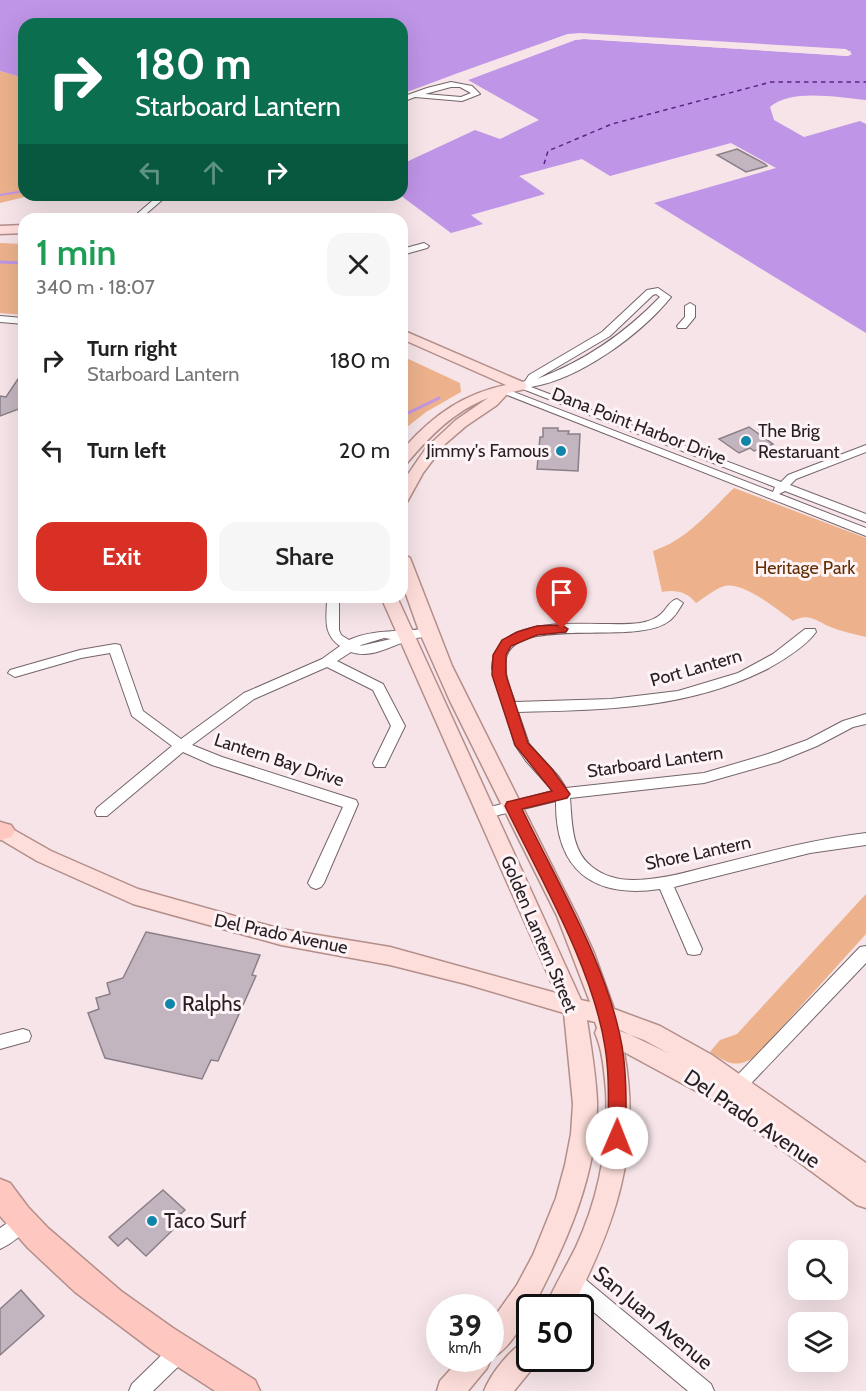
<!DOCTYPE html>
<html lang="en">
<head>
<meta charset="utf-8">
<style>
  body { margin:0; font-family:Cabin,sans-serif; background:#f6f6f6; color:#222; height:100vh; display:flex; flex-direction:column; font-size:22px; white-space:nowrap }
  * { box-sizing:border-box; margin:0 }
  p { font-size:20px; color:#767676 }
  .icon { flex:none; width:33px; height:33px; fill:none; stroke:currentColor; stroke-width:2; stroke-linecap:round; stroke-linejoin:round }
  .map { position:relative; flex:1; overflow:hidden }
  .drawer { position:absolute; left:18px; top:213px; width:390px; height:390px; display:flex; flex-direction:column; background:#fff; border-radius:18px; box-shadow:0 6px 24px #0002 }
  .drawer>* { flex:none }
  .guide { position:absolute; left:18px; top:18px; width:390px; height:183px; border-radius:18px; box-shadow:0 6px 24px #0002; background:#0b6e4f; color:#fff; overflow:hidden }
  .tools { position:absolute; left:788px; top:1240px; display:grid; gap:12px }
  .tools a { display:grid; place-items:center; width:60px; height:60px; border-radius:12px; background:#fff; box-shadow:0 6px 24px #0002; font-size:30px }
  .speed { position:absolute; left:426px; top:1294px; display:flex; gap:12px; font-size:30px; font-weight:700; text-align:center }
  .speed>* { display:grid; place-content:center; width:78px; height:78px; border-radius:50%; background:#fff; box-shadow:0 6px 24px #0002; line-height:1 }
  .speed small { font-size:15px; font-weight:400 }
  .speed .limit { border:3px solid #111; border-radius:9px; background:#fff; color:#111 }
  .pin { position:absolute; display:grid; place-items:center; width:51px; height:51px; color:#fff; margin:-62px -26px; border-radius:50% 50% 50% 0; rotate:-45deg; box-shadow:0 0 6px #0007 }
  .pin .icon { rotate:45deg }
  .me { position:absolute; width:66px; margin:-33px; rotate:1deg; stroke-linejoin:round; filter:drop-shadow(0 0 4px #0008) }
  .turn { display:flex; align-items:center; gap:21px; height:126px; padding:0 18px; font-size:27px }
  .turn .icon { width:78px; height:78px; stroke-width:2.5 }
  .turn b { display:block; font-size:42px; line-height:51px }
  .lanes { display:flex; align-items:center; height:57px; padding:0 18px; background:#0003; justify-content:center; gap:30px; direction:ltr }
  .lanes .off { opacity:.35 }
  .round { display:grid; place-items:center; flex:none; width:63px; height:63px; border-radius:18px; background:#f6f6f6 }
  .head { display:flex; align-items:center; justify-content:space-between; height:102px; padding:0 18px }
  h1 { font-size:36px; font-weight:600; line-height:45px; color:#1e9e55 }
  .cta { display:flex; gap:12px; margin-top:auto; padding:12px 18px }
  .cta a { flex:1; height:69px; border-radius:18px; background:#d93025; color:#fff; font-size:24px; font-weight:600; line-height:69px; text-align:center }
  .cta a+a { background:#f6f6f6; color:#222 }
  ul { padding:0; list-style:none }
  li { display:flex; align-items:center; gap:18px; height:90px; padding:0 18px }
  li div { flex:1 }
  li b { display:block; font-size:22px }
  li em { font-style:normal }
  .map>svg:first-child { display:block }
</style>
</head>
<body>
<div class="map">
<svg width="866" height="1391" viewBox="0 0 866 1391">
  <rect width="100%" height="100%" fill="#f6e4e8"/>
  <g fill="#edb28c">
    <polygon points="0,71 24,78 24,195 33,195 0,203"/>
    <polygon points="0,243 24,244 24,315 0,313"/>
    <polygon points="402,356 460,383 461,392 426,412 402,431"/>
    <path d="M734,488L866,538V637C855,634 844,632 833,628C819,623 809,611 793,621C778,610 744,582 725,586C716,588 704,598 696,603C688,592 675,589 662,592L653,551C687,540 710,511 734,488Z"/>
    <path d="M866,894V934L755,1057C735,1069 728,1063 710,1052L720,1040L737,1034Z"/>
  </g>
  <path fill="#bf95e7" d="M0,0H866V100C840,98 791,88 770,107L774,120L804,137L860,121L866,124V333L654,203L776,168L731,143L610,176L582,159L519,176L545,194L471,215L483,224L451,233L400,195H402V164L475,130L500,139L539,120L468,80L575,40L584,39L848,56L851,51L568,34L402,94V24H24V78L0,71Z"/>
  <polygon fill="#f6e4e8" points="580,33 846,49 852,54 848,56 584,39 575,40 465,81 470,75 580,36 569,37 402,97 402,94 458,73 568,34"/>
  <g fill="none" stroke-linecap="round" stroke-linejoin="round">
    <polyline stroke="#bf95e7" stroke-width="2" points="0,195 24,191"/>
    <g stroke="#bf95e7" stroke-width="3">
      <polyline points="0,262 24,263"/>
      <polyline points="402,416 439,398"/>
    </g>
    <polyline stroke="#5c2584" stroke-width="1.5" stroke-dasharray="4.5 4" stroke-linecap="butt" points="544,164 548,151 612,124 771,82 866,82"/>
  </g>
  <g fill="#c2b5bf" stroke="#8b7f88" stroke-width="1.5">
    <polygon points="737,149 765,164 767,166 746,172 717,155"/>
    <polygon points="24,370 24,407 0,416 0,396 6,397"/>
    <polygon points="749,427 773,444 754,451 750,448 739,453 719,439"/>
    <polygon points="543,428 558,428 558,431 569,431 568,434 580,434 578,471 537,469 540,437 543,437"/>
    <polygon points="146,932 260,955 252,975 256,976 218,1061 211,1060 202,1079 105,1058 88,1013 99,1009 96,998 110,994 107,983 123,978"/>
    <polygon points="163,1190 185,1210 175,1219 179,1224 146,1256 127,1238 118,1246 109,1237"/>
    <polygon points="21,1290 44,1316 0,1355 0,1309"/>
  </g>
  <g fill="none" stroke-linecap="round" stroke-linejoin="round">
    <defs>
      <g id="minor">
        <path d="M451,82L472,86L480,94L462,101L415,97L402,102V97L427,88ZM451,87H460L471,93L461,97L425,94Z"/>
        <polygon points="159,195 168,195 140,219 131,219"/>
        <polygon points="424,243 429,246 427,248 402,255 402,249"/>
        <path d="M658,288L671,297C640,335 580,379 531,387L781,482L788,475L866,445V452L796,479L790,485L866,514V522L785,491L779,494L866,528V536L497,391L502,388L506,389L773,492L775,487L515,386L525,381L529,375L602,332L647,290ZM656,294L660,297C624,334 585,361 537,379L610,336L653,295Z"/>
        <polygon points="690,303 695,306 695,317 686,328 678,328 677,326 685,317 685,306"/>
        <polygon points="0,316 24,318 24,324 0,322"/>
        <polygon points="206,597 223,597 221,600 208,601"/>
        <path d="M327,597H339V630L341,635L349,640C375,628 402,633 429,628L435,632L434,635C426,637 417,637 410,640C390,646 372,659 351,652L337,661L383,684L405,726L385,767H375L373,763L391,726L373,690L327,667L254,699L192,745L222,757L356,800L358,804L324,883L321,887L316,889L311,887L308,883L343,807L212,765L183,752L107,816H97L95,812L97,808L172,746L132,716L110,653L81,658L15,677L8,673L10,670L80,650L115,644L120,645L143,711L181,739L244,693L322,659L340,646C322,633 327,618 327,597ZM384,638L391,639L360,646L361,645Z"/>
        <path d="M677,599L683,603C679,609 675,617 669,621C637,647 516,614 506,658C503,672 510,689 515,702L611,699L678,691L738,673L773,654L805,629H815L816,632C805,647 785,659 769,668C690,709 604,710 518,712L529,744L559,777L566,788L704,773L768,754L807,740L843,721L866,714V724L853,727L817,746L778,762L704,783L570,798C572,821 571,850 591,866C603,876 618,880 633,880C664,880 693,870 723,863C770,851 817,839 866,833V845L810,853L674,887L702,949L700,954L694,955L688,954L660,889C592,899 555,869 556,801L486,818L481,817L479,813L481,809L486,808L553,791L526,761L515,745L492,668C494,607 600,629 640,623C646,622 656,619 661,614C667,609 669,601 677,599Z"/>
        <polygon points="866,946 866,963 739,1096 733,1099 727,1096 724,1091 727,1086 860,947"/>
        <polygon points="23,1029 29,1031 31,1036 29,1041 0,1049 0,1035"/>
        <path d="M22,1213L29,1216L31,1222C26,1233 11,1244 0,1249V1228Z"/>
        <polygon points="573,1273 580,1275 711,1384 714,1391 688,1391 566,1289 563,1282 566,1275"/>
        <polygon points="180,1341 187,1344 190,1351 187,1358 153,1391 129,1391 132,1384 173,1344"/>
      </g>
      <g id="major">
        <polygon points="24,225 24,233 0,234 0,226"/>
        <path d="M402,330L525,383L527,386L525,389L508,393L497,405L466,426L445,444L423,473L407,502L402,504V483L426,448L456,420L488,398C454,411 430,436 407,463L402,464V450L405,447C434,415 463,394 506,385L402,339Z"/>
        <path d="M402,553L410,558L452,666L577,916L594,953L614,1009L660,1026L712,1055L866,1163V1208L857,1205L720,1104L624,1052C642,1149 616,1223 572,1308H545C554,1287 566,1267 576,1247C599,1197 609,1145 606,1091C604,1071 603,1051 595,1033L597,1028L595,1022L587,1020C591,1047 596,1075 597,1102C598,1173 567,1242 535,1303C525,1319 511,1349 491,1358V1359L487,1368L468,1391H437L440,1381L460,1359H490V1323L517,1285L533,1255L556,1198L565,1165L571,1134L573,1104L564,1013L466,984L390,965L281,945L133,904L37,861L0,839V822L51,851L138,889L281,929L390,947L556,993L381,597H397L581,1000L590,1002L557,916L450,701L419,631L402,583ZM620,1030L668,1053L644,1040L620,1031Z"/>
        <path d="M530,1339V1359H540L514,1391H484C491,1373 512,1346 530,1339Z"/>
      </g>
      <g id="highway">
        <polygon points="0,822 11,825 15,831 11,837 0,840"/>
        <polygon points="0,1179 10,1183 28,1207 48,1228 121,1291 173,1328 255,1380 260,1391 215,1391 152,1350 75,1292 28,1248 0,1216"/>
      </g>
    </defs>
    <use href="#minor" stroke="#746569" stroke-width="2"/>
    <use href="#major" stroke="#b38e8a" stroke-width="3"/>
    <use href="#highway" stroke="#b38e8a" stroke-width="3"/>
    <use href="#minor" fill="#fff" fill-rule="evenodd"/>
    <use href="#major" fill="#fededa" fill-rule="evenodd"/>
    <use href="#highway" fill="#fec8c1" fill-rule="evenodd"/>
  </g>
  <path fill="#d93025" stroke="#8d1f18" stroke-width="1.5" d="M562,625L568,629L566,632L537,635L511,646L506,655V675L528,743L552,769L570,794L567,798L522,809C557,882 608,966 622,1046C627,1076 626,1108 626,1138L623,1144L617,1146L611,1144L608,1138C608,1108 610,1077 605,1047C593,968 540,878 505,806L507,802L552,791L515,745L492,675L493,655L502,640L517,632L537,626Z"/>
  <g fill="#1085aa" stroke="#fef3f6" stroke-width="2">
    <circle cx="746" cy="441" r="6"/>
    <circle cx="561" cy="451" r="6"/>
    <circle cx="170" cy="1004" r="6"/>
    <circle cx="152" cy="1221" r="6"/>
  </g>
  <g text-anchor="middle" stroke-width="6" stroke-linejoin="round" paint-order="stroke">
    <g font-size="18" fill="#282123" stroke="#fef3f6">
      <text transform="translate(639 426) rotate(21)" y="6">Dana Point Harbor Drive</text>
      <text transform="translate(696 668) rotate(-16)" y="6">Port Lantern</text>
      <text transform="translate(279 760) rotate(18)" y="6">Lantern Bay Drive</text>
      <text transform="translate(655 762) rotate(-8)" y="6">Starboard Lantern</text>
      <text transform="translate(698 853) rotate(-12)" y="6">Shore Lantern</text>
      <text transform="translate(281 934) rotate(12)" y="6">Del Prado Avenue</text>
      <text transform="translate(539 934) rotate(67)" y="6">Golden Lantern Street</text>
    </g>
    <g font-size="18" fill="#282123" stroke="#fef3f6" text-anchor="start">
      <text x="758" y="437">The Brig<tspan x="758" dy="21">Restaruant</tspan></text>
      <text x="549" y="457" text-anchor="end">Jimmy's Famous</text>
    </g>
    <g font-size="18" fill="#632e00" stroke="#fef3f6">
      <text x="805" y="574">Heritage Park</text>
    </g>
    <g font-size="21" fill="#282123" stroke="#fef3f6" text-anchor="start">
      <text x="182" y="1011">Ralphs</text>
      <text x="164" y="1228">Taco Surf</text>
    </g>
    <g font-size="21" fill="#282123" stroke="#fef3f6">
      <text transform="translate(752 1119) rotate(34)" y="7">Del Prado Avenue</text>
      <text transform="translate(653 1318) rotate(40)" y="7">San Juan Avenue</text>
    </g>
  </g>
</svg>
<div class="tools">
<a><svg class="icon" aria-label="search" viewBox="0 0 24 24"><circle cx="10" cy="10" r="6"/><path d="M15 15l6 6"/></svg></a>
<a><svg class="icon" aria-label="layers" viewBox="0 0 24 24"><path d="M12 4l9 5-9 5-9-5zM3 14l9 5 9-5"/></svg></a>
</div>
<div class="speed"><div>39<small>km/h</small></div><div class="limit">50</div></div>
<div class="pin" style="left:562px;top:629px;background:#d93025"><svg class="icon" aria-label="arrive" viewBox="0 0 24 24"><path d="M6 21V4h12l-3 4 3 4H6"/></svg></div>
<svg class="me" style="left:617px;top:1138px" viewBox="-20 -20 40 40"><circle r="19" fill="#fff"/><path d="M0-13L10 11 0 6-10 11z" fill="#d93025"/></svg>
<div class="guide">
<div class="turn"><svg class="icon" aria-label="right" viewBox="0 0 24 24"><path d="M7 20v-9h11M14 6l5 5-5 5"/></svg><div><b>180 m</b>Starboard Lantern</div></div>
<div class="lanes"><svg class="icon off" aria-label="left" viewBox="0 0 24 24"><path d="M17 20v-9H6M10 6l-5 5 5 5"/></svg><svg class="icon off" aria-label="ahead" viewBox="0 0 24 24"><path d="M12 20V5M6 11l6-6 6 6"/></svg><svg class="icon" aria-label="right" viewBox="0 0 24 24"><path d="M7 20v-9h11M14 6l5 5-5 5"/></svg></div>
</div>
<section class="drawer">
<div class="head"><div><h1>1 min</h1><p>340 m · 18:07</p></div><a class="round"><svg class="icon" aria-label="close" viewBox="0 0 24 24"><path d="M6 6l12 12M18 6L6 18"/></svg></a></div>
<ul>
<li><svg class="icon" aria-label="right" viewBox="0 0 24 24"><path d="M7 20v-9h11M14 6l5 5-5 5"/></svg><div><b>Turn right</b><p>Starboard Lantern</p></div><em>180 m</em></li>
<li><svg class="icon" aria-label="left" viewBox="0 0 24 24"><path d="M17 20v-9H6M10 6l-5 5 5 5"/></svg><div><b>Turn left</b></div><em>20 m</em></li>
</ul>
<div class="cta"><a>Exit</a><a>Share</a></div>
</section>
</div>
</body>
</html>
